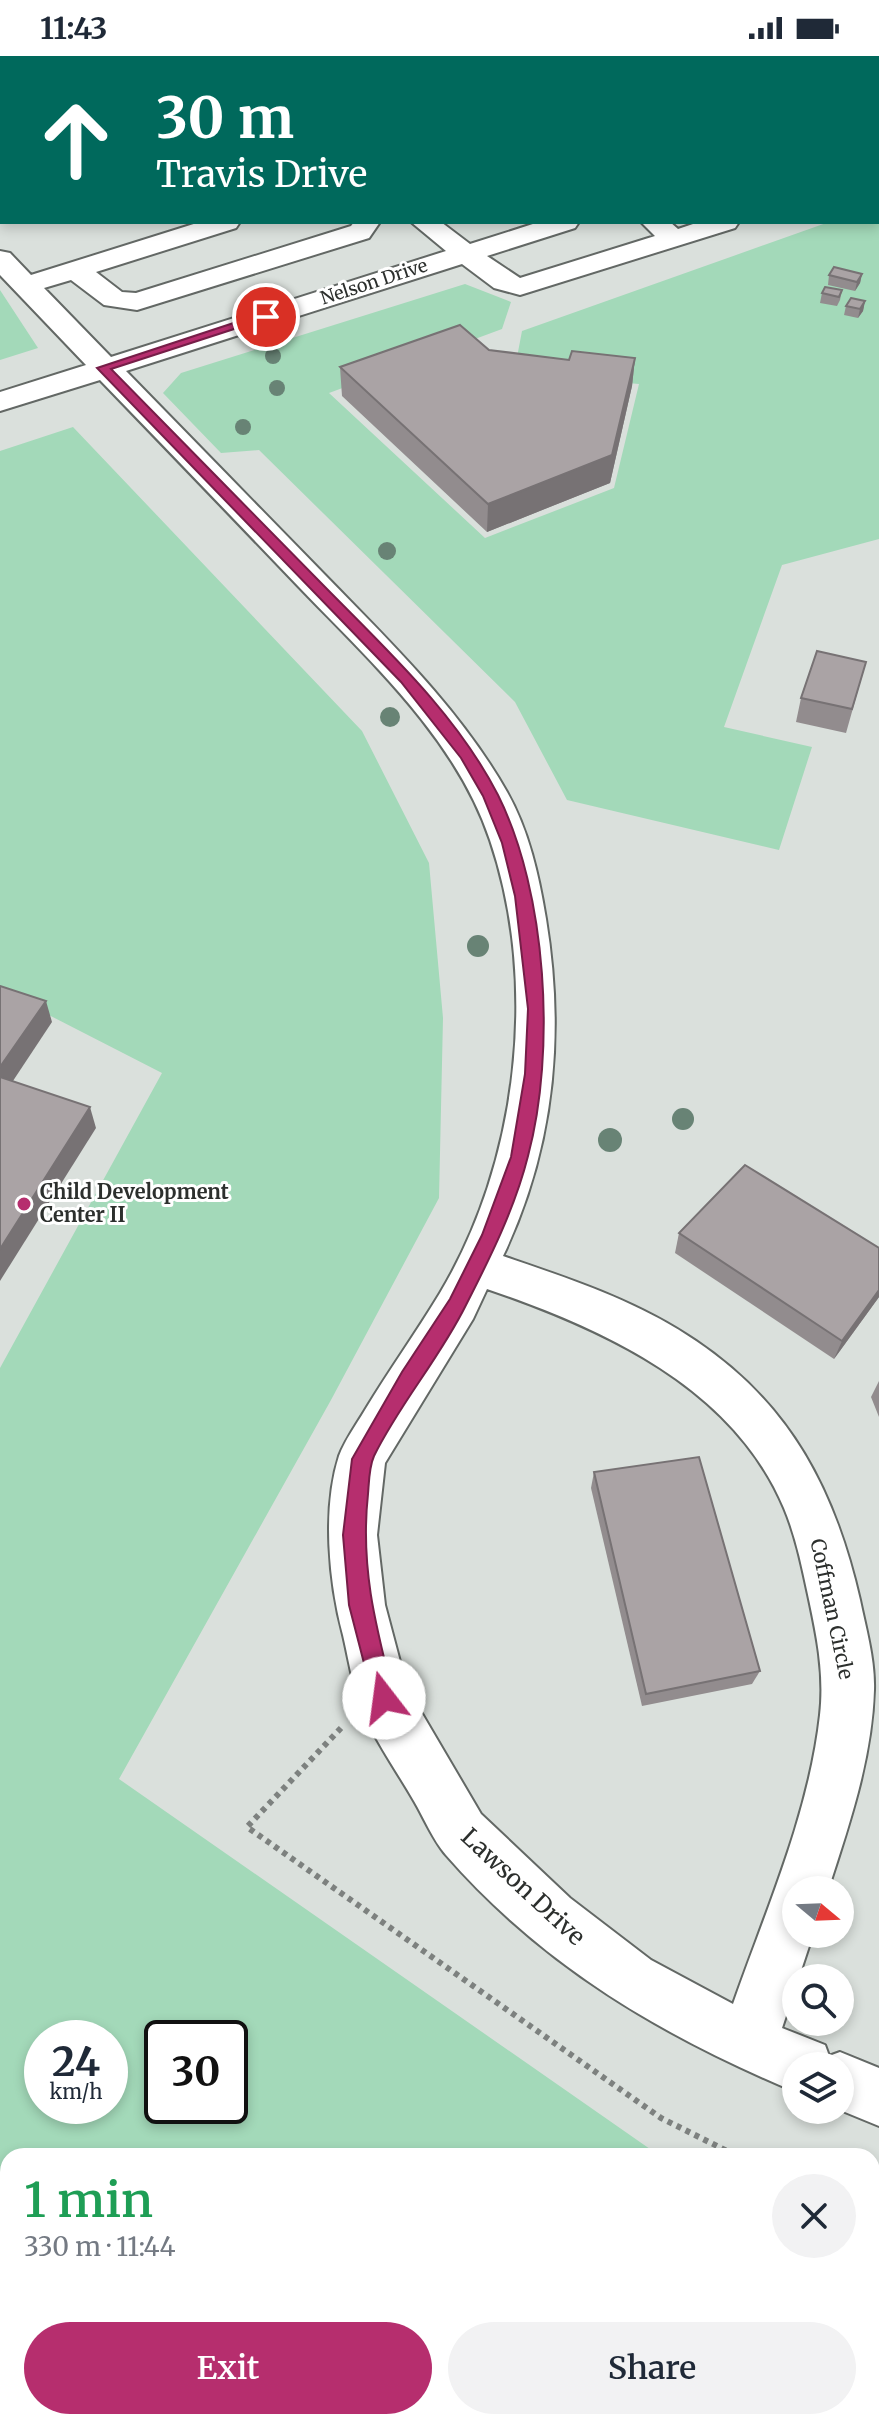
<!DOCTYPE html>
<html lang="en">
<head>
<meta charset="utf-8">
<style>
  body { margin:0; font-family:Merriweather,serif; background:#f2f2f3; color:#1f2937; height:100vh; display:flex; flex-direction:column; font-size:30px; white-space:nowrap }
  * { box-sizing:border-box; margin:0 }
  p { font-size:26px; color:#747a83 }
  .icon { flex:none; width:44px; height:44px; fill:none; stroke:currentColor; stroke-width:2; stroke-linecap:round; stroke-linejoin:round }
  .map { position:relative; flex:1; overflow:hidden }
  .sheet { position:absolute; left:0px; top:2092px; width:880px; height:282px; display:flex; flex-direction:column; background:#fff; border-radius:24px 24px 0 0; box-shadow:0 4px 12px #0003 }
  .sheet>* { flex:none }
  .banner { position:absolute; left:0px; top:0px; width:880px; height:168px; box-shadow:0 4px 12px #0003; background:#00695c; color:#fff; overflow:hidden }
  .needle { width:52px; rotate:109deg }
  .controls { position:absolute; left:782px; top:1820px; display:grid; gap:16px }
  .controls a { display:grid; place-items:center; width:72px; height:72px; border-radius:50%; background:#fff; box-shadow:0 4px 12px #0003; font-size:40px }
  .speed { position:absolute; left:24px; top:1964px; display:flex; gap:16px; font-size:40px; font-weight:700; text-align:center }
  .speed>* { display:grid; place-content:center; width:104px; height:104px; border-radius:50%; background:#fff; box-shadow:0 4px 12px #0003; line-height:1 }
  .speed small { font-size:20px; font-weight:400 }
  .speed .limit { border:4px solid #111; border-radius:12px; background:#fff; color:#111 }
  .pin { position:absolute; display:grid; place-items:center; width:68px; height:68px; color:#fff; margin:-34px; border:4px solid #fff; border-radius:50%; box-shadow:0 2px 8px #0007 }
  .me { position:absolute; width:88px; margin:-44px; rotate:345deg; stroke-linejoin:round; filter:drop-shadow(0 0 6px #0008) }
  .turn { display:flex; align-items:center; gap:28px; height:168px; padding:0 24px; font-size:36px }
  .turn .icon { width:104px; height:104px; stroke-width:2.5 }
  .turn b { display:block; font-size:56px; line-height:68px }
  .round { display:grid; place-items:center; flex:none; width:84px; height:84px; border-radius:42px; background:#f2f2f3 }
  .headline { display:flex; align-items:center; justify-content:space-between; height:136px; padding:0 24px }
  h1 { font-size:48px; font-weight:600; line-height:60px; color:#1e9e55 }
  .action { display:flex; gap:16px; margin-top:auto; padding:16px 24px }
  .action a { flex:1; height:92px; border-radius:48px; background:#b62e6e; color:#fff; font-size:32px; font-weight:600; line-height:92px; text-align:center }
  .action a+a { background:#f2f2f3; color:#1f2937 }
  .status { display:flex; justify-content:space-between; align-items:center; height:56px; padding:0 40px; background:#fff; direction:ltr }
  .status svg { height:22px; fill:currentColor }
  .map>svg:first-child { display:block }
</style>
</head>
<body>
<div class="status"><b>11:43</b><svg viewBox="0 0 49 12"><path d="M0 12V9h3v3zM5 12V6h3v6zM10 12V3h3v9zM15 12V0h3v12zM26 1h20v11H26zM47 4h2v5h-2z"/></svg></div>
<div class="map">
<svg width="879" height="2373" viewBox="0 0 879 2373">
  <rect width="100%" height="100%" fill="#dae0dc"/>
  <g fill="#a3d9b9" fill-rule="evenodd">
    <polygon points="879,148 879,483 782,509 724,671 812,691 779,794 567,744 515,646 259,394 221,397 163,337 181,317 465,228 511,246 502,273 329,337 485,482 614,432 639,328 514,317 522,275 829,166 878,166"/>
    <polygon points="0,234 38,292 0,304"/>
    <path d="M73,371L362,675L429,807L443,962L439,1142L331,1344L119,1723L660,2100H8V2366H872V2194L879,2196V2373H0V1312L162,1017L0,934V395ZM42,1982H110V2050H42ZM162,1982H230V2050H162Z"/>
  </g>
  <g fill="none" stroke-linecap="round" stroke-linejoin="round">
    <defs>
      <g id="minor">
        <polygon points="130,0 155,0 156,2 131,2"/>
        <polygon points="624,0 654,0 623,2"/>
        <rect x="0" y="35" width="2" height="14"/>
        <polygon points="879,55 879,70 878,70 878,55"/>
        <rect x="0" y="87" width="2" height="16"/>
        <polygon points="879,107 879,123 878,124 878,108"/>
        <path d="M200,166H240L236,172L96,216L122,236L136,237L351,170L354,166H380L369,182L137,254L104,249L71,224L44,232L111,301L446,195L411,166H441L470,188L539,166H579L575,172L487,200L520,222L655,180L641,166H670L678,173L699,166H739L735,172L520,239L494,232L462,208L126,315C192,383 259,451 325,519C391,587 460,653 507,736C529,775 539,820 546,863C565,979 554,1093 503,1200C570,1223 638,1245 696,1285C791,1349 835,1435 860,1544C866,1573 875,1604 874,1634C872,1703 849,1769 828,1834H796V1878H813L782,1972L825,1989L829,2000L840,1996L879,2012V2070L840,2054V2010H796V2036C662,1980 543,1910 446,1799C433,1784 424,1762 414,1745C395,1712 370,1678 358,1642C351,1621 348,1600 343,1579C329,1527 322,1453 339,1400C345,1384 356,1369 365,1354C389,1314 416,1277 440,1237C518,1107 539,928 490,784C456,683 372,607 299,531C233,462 167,393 100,324L0,355V336L86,309L0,219V195L10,197L31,219ZM487,1233C604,1273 733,1331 784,1452C795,1478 801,1506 807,1534C816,1576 825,1616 820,1659C809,1758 766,1854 733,1948L651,1904L570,1842L481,1758L407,1632L385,1549L377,1479L385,1407L473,1263Z"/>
      </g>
    </defs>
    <use href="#minor" stroke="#636865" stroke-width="4"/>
    <g stroke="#7d817f" stroke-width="6" stroke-dasharray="5 5" stroke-linecap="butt">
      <polyline points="341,1672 247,1771 661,2062 737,2100"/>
      <polyline points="872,2156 879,2159"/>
    </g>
    <use href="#minor" fill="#fff" fill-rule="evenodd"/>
  </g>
  <g fill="#688375">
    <circle cx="273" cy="300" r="8"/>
    <circle cx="277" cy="332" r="8"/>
    <circle cx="243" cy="371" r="8"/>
    <circle cx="387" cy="495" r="9"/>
    <circle cx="390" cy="661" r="10"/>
    <circle cx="478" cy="890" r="11"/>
    <circle cx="683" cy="1063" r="11"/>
    <circle cx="610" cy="1084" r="12"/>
  </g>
  <g fill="#928c8e">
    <polygon points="384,0 506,0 499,2 387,2"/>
    <polygon points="721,0 879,0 879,21 878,22 878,2 721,2"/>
    <polygon points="862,218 860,227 855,235 828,229 829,219"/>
    <polygon points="842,234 840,244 837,250 820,247 822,237"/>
    <polygon points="865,245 863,255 858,262 844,259 846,250"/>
    <polygon points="489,294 569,304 635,302 632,330 610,427 487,476 342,340 340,311"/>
    <polygon points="866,606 846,677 796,666 801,642"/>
    <polygon points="679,1177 879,1241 834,1303 675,1197"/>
    <polygon points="879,1325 879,1361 871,1341"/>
    <polygon points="594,1416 760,1615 752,1628 642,1650 591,1432"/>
  </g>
  <g fill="#777274">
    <polygon points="0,0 83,0 83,1 79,2 2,2 2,23 0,23"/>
    <polygon points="429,0 506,0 499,2 423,2"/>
    <polygon points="854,0 879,0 879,21 878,22 878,2 848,2"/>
    <polygon points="862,218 860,227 855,235 857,226"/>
    <polygon points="865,245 863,255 858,262 860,253"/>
    <polygon points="635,302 632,330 610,427 487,476 488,448"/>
    <polygon points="46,945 52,966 3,1040 0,1033 0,1011"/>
    <polygon points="90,1051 96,1072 0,1225 0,1193"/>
    <polygon points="879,1234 879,1241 834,1303 842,1285"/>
  </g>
  <g fill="#aaa3a5" stroke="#777274" stroke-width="2">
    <polygon points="753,0 854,0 848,2 756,2"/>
    <polygon points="834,211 862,218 857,226 829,219"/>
    <polygon points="825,231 842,234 839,241 822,237"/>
    <polygon points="851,242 865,245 860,253 846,250"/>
    <polygon points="460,269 489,294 569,304 572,295 635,302 612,399 488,448 340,311"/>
    <polygon points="817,595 866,606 852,653 801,642"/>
    <polygon points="0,930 46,945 0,1011"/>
    <polygon points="0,1021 90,1051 0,1193"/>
    <polygon points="745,1109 879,1192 879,1234 842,1285 679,1177"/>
    <polygon points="699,1401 760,1615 646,1638 594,1416"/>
  </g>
  <path fill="#b62e6e" stroke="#761e48" stroke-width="2" d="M261,258L271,261L111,313C183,386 255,460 327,533C389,596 457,659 498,739C547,837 556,995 528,1100C515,1152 490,1202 466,1249C440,1302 400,1347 374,1400C369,1411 369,1426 368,1438C360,1512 376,1571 394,1642L391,1649L384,1652L376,1649L373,1642L349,1549L343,1479L352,1403L402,1316L450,1243L482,1179L511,1101L525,1018L528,953L515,840L502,787L483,740L461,702L401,626L97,312Z"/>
  <circle fill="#b62e6e" stroke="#fff" stroke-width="3" cx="24" cy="1148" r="8"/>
  <g text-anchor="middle" stroke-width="6" stroke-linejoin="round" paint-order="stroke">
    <g font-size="18" fill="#2c2f2d" stroke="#fff">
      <text transform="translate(374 226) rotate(-18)" y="6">Nelson Drive</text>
    </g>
    <g font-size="20" font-weight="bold" fill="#2c2f2d" stroke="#fff" text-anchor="start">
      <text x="40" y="1143">Child Development<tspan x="40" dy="23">Center II</tspan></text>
    </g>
    <g font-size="20" fill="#2c2f2d" stroke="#fff">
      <text transform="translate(832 1553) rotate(78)" y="7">Coffman Circle</text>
    </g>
    <g font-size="24" fill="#2c2f2d" stroke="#fff">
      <text transform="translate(523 1831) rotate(43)" y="8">Lawson Drive</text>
    </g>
  </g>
</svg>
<div class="controls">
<a><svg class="needle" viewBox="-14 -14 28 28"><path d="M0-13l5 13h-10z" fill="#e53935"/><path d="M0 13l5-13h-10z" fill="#747a83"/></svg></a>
<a><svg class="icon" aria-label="search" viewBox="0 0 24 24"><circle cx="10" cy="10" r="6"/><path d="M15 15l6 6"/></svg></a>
<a><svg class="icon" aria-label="layers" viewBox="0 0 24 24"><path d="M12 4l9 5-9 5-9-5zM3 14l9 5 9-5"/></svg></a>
</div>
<div class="speed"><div>24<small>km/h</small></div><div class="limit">30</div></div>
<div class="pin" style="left:266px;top:261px;background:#d93025"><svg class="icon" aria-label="arrive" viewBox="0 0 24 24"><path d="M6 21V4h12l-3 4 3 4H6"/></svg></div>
<svg class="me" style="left:384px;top:1642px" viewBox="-20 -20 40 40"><circle r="19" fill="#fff"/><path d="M0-13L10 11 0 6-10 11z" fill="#b62e6e"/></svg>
<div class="banner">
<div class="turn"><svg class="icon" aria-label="ahead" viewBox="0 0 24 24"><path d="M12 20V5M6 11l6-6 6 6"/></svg><div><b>30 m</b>Travis Drive</div></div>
</div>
<section class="sheet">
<div class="headline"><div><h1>1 min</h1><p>330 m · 11:44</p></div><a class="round"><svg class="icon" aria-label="close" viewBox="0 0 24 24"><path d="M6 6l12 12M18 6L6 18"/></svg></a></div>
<div class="action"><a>Exit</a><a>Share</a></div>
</section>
</div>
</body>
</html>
